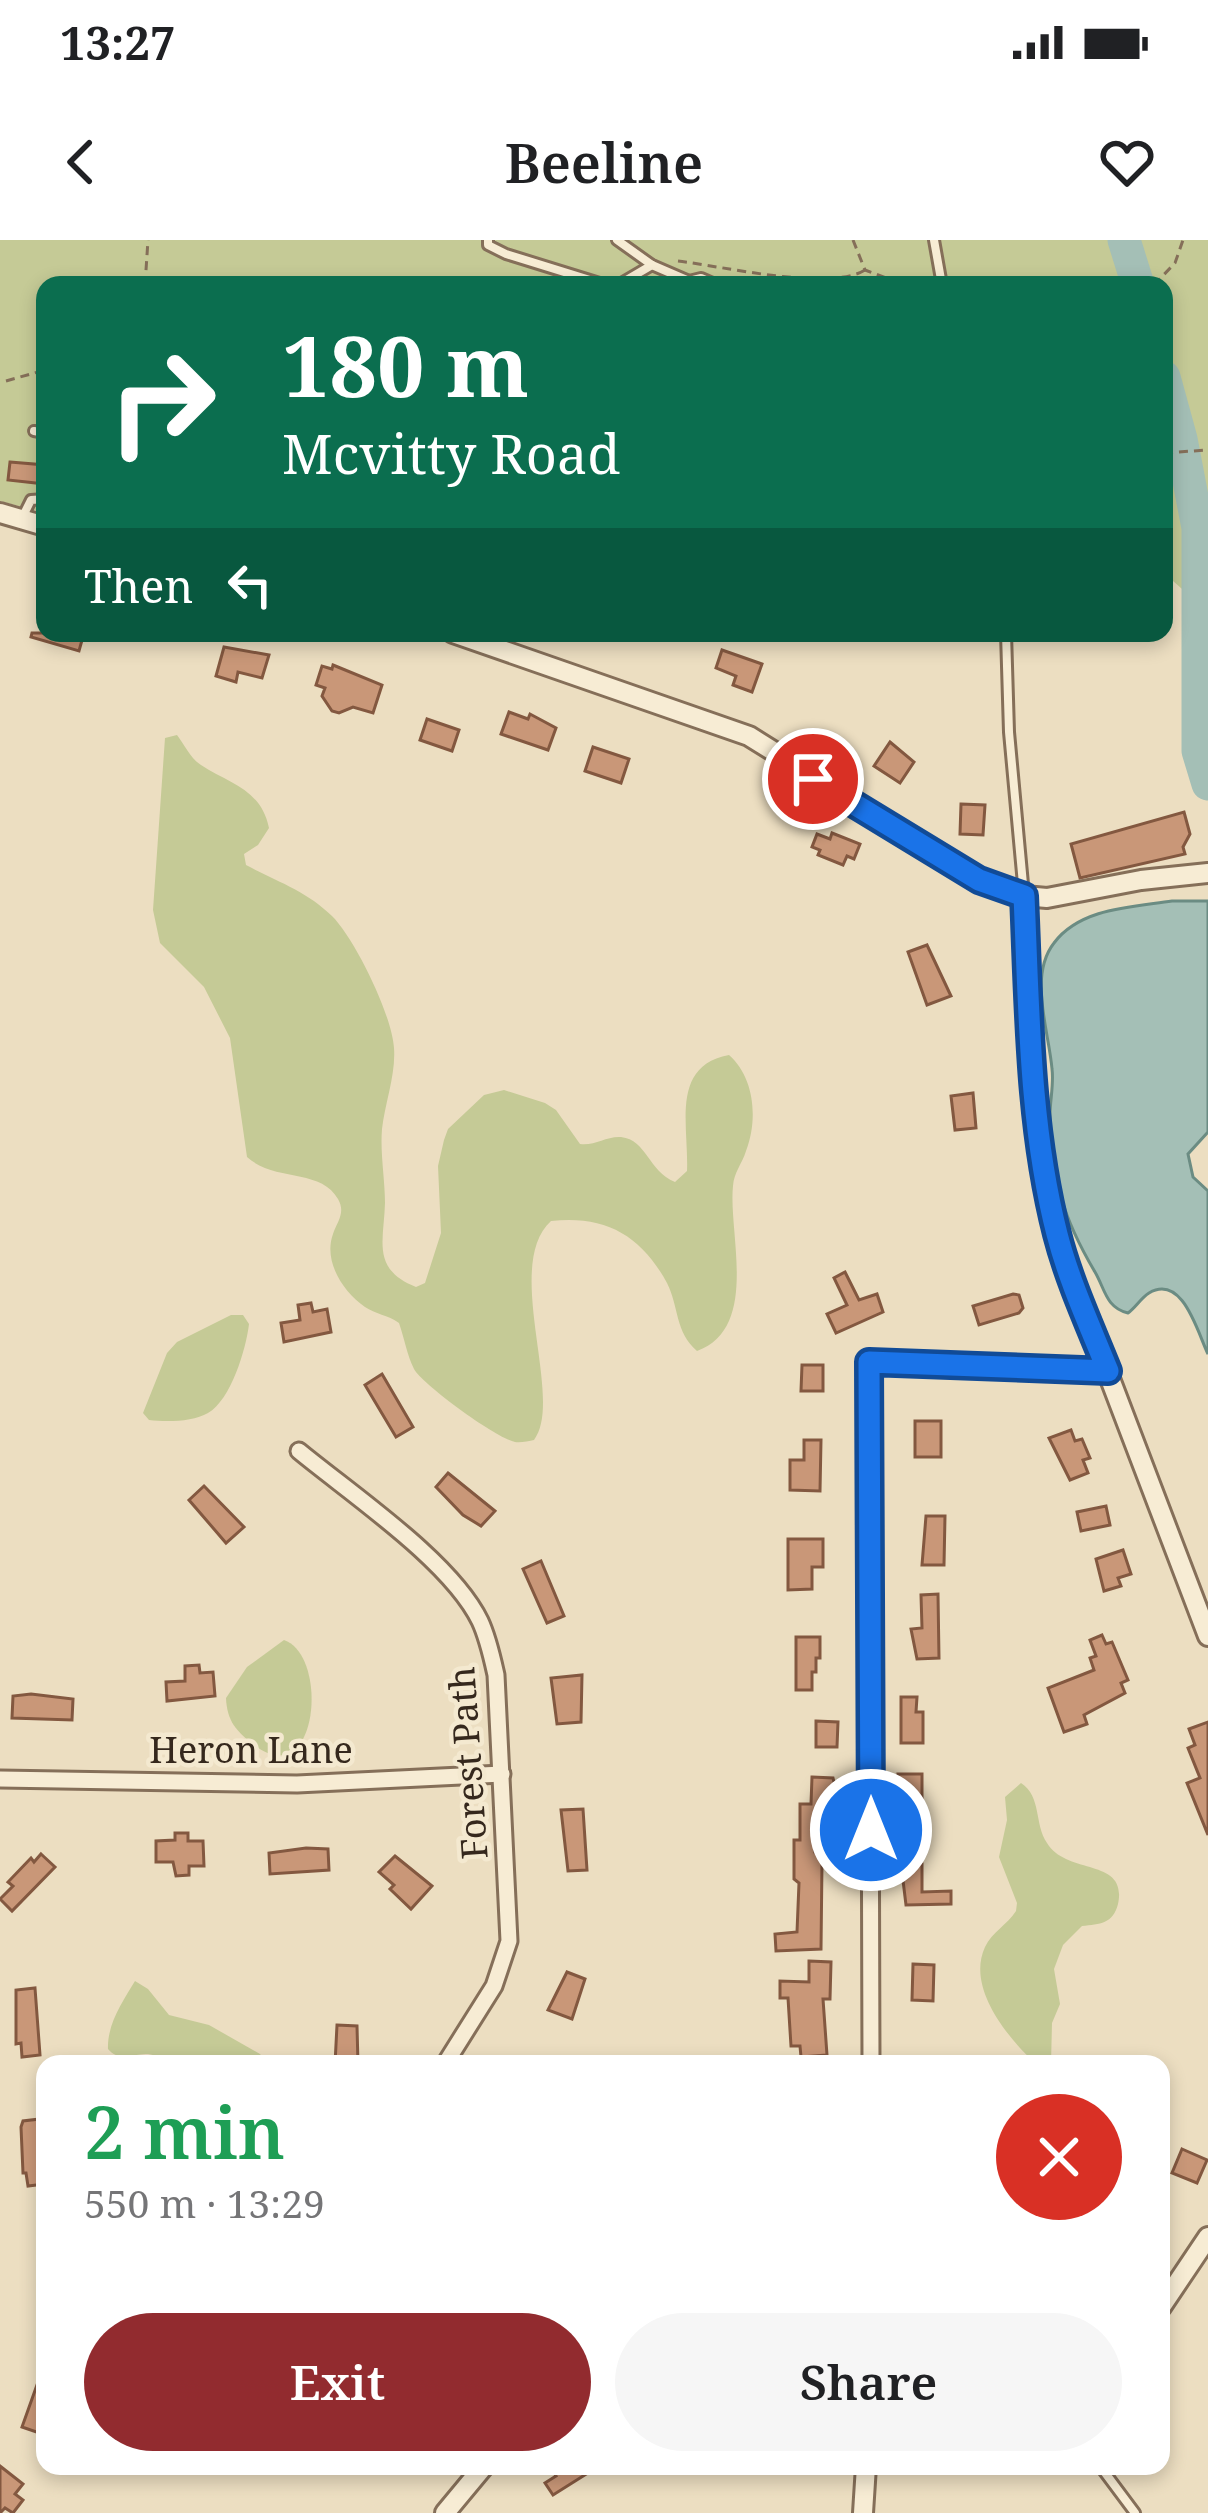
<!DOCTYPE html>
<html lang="en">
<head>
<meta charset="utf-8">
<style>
  body { margin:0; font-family:"Noto Serif",serif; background:#f6f6f6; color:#202124; height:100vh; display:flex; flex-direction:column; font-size:45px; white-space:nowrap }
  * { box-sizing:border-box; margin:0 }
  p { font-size:39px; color:#757577 }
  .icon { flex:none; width:66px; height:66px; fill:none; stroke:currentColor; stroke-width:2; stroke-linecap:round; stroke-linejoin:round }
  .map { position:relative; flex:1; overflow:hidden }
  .details { position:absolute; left:36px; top:1815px; width:1134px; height:420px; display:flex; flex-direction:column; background:#fff; border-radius:24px; box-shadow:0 6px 18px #0003 }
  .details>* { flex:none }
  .guide { position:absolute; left:36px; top:36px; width:1137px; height:366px; border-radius:24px; box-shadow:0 6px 18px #0003; background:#0b6e4f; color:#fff; overflow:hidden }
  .pin { position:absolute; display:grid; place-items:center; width:102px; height:102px; color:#fff; margin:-51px; border:6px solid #fff; border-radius:50%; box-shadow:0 3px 12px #0007 }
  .me { position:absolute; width:132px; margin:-66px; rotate:0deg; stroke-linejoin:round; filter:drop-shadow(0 0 9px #0008) }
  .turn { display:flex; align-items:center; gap:42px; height:252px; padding:0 48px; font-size:54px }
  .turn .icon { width:156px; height:156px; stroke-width:2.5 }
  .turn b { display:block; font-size:84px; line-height:102px }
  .then { display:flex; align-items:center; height:114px; padding:0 48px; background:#0003; gap:24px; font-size:45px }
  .round { display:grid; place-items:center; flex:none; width:126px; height:126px; border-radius:63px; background:#f6f6f6 }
  .head { display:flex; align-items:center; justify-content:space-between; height:204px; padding:0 48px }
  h1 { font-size:72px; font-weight:600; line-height:90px; color:#1e9e55 }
  .button { display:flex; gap:24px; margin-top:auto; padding:24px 48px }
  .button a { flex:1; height:138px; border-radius:72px; background:#922b2f; color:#fff; font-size:48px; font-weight:600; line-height:138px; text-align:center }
  .button a+a { background:#f6f6f6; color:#202124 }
  .status { display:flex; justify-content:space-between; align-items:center; height:84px; padding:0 60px; background:#fff; direction:ltr }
  .status svg { height:33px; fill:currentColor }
  header { display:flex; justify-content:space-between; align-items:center; height:156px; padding:0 48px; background:#fff; font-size:54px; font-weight:600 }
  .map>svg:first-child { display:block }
</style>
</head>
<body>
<div class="status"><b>13:27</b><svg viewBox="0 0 49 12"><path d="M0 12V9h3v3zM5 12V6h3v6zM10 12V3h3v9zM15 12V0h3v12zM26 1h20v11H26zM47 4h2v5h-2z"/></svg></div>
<header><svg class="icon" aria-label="back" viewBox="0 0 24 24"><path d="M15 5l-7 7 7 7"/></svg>Beeline<svg class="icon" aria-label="heart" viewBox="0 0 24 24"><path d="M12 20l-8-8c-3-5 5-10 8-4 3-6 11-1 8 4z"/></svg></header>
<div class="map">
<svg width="1208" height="2273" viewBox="0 0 1208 2273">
  <rect width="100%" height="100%" fill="#ecdec1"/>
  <g fill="#c5ca96">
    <polygon points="0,0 1208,0 1208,372 1164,333 1164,45 45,45 45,273 0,261"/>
    <path d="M177,495C184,504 191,519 201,525C230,544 261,549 269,588L258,605L244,614L246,625C276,641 307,651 332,676C355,699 392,775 394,808C396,834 385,863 382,889C380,914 385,939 385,963C384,1001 371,1029 416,1047L425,1043L441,993L438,926L444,900L448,889L484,855L504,850L545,863L556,870L580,904C595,906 606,896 621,897C647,900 648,931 675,942L687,931C689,886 670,826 729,815C755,838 758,880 746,911C742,924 734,932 733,946C728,993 760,1088 697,1111C675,1092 679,1067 667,1043C641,995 605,975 551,981C502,1026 565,1159 534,1200C529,1201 520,1203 515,1202C496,1198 423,1145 414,1129C407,1115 404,1097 399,1083C388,1075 375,1074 365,1067C343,1052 323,1021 333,994C337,982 346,973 338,959C321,928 274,942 247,917L230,798L204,747L160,703L153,670L165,498Z"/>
    <path d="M231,1075H243L249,1084C246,1109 231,1160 208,1173C193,1182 166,1182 149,1180L143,1173L167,1113L177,1102Z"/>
    <path d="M284,1400C329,1415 319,1554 254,1505C236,1491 227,1481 226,1458L247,1427Z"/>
    <path d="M1021,1543C1042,1557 1034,1584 1047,1603C1067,1636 1128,1617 1118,1664C1113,1684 1100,1684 1082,1686L1063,1705L1054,1729L1060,1764L1052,1783L1051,1824H1036C1008,1798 966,1748 985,1707C992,1692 1007,1685 1016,1671L1017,1663L999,1617L1007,1580L1005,1557Z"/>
    <path d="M135,1741L148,1749L169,1775L209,1785L260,1814L268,1824H164C147,1800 125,1829 108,1809C107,1784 123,1761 135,1741Z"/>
  </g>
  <path fill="#a4bfb6" stroke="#6b8c83" stroke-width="3" d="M1172,661H1208V892L1188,914L1193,937L1208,951V1114C1198,1094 1183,1033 1149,1053C1141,1058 1136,1067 1128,1073C1106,1068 1105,1049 1095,1032C1063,978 1051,938 1050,875C1050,860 1054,844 1052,829C1049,791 1028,736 1054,703C1080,668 1132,667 1172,661Z"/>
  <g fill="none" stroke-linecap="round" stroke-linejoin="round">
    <g stroke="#a4bfb6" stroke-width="33">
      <polyline points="1124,0 1138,45"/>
      <polyline points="1164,137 1181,199 1198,288 1198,511 1208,544"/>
    </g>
  </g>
  <g fill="#c99778" stroke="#835840" stroke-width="3">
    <polygon points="10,222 45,225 45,244 8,240"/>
    <polygon points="32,393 84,393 79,411 31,397"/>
    <polygon points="224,407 269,415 262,438 238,432 236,442 216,436"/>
    <polygon points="722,410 762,424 752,452 733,445 736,436 716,428"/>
    <polygon points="333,425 382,445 373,473 353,467 339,473 332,471 322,456 325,448 316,445 322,426 332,429"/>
    <polygon points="509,472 528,479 530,474 556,488 548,510 501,494"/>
    <polygon points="427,479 459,490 452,511 420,500"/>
    <polygon points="890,502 914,522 900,543 874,526"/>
    <polygon points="593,507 629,519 621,543 585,531"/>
    <polygon points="961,564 985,565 983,595 960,594"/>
    <polygon points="1184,572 1190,594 1183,607 1185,614 1080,638 1071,604"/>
    <polygon points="832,593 860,604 854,619 847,616 843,625 818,615 820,610 812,607 817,594 830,599"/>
    <polygon points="927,705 951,756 927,765 908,712"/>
    <polygon points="973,853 976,888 955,890 951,856"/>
    <polygon points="845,1032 859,1060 877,1054 883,1072 836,1093 827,1074 847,1065 834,1038"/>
    <polygon points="1013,1054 1019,1055 1023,1068 1019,1073 979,1085 973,1066"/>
    <polygon points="311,1063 313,1072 327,1069 331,1092 284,1102 281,1083 300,1080 298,1065"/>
    <polygon points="802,1125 823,1125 823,1151 801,1151"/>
    <polygon points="382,1134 413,1187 396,1197 365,1145"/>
    <rect x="915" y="1181" width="26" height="36"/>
    <polygon points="1071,1190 1075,1201 1082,1199 1090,1218 1083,1220 1088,1233 1070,1240 1049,1198"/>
    <polygon points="804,1200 821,1200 820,1251 790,1250 790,1220 804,1220"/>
    <polygon points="448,1233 495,1271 481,1286 463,1275 436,1247"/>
    <polygon points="204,1246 244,1287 226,1303 189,1260"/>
    <polygon points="1106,1266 1110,1285 1081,1291 1077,1272"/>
    <polygon points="926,1276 945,1276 944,1325 922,1325"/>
    <polygon points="788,1299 823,1299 823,1327 812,1327 812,1349 788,1350"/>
    <polygon points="1123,1310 1131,1334 1118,1338 1121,1346 1104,1351 1096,1319"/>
    <polygon points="541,1321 564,1376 547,1383 523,1329"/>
    <polygon points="938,1354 939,1418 917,1419 911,1389 922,1388 921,1355"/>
    <polygon points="1102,1395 1106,1404 1112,1402 1128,1440 1121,1443 1125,1453 1084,1475 1087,1484 1064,1492 1048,1448 1094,1430 1090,1418 1096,1416 1090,1400"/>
    <polygon points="796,1397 820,1397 820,1418 816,1418 816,1432 812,1432 812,1450 796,1450"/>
    <polygon points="199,1425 200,1433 213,1432 215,1456 167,1461 166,1442 185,1441 185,1426"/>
    <polygon points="582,1435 581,1482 557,1484 551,1438"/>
    <polygon points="31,1454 73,1459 72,1480 12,1478 13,1456"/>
    <polygon points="901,1457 917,1457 916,1472 923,1472 923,1503 901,1503"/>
    <polygon points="816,1481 838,1482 837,1507 816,1507"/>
    <polygon points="1208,1482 1208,1595 1187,1543 1200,1538 1188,1508 1195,1505 1189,1489"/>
    <polygon points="898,1534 922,1534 922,1565 900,1564"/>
    <polygon points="812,1537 833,1538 836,1551 836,1566 820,1566 820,1584 816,1584 815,1612 820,1612 822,1622 821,1709 776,1711 775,1694 797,1692 799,1643 794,1639 794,1600 800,1600 800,1564 811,1564"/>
    <polygon points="583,1569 587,1630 568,1631 561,1570"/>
    <polygon points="175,1593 188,1593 188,1601 203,1601 204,1626 189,1626 189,1635 176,1636 173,1622 156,1622 156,1601 175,1600"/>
    <polygon points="306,1608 328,1609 329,1630 270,1634 269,1613"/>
    <polygon points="41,1614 55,1627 12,1671 0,1659 13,1646 8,1642 31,1618 34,1622"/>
    <polygon points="395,1616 432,1646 411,1669 390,1649 394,1645 379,1632"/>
    <polygon points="901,1624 922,1624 922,1652 951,1651 951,1664 906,1665"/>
    <polygon points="809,1721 831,1722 830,1759 823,1759 827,1815 801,1817 800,1806 791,1806 788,1758 780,1758 780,1741 809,1742"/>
    <polygon points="913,1724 934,1725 933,1761 912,1760"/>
    <polygon points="567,1732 585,1739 572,1779 548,1770"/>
    <polygon points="35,1748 40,1815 22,1817 21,1803 16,1804 16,1750"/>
    <polygon points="337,1785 357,1786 358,1824 335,1824"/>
    <polygon points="40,1879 45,1944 28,1946 26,1933 23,1933 21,1887 23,1881"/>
    <polygon points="1182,1909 1207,1920 1197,1943 1172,1933"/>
    <polygon points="43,2128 45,2128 45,2195 22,2187"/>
    <polygon points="0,2226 23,2244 15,2254 23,2260 13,2273 5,2268 0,2273"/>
    <polygon points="550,2226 599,2226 553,2255 545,2243 556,2236"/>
  </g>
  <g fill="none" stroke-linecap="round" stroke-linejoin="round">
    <defs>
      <g id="service">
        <polyline points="488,0 488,5 506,14 606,45"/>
        <polyline points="617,0 652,25 689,41"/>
        <polyline points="934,0 942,45"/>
        <polyline points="618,45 652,25"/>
        <polyline points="692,45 689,41 701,38 717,45"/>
        <polyline points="34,191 45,193"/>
        <polyline points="22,278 31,260 45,259"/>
        <polyline points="1006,393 1009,492 1024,655"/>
        <polyline points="1100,2226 1135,2273"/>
      </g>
      <g id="minor">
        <path d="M299,1211C351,1254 451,1321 480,1381C488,1398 492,1417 496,1435L509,1701L494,1746L445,1824"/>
        <polyline points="0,1539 297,1544 502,1534"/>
        <polyline points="871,1824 869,1122 1108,1131"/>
      </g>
      <g id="tertiary">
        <polyline points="0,273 45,286"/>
        <polyline points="453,393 749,496 979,640 1024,656 1047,658 1141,640 1208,633"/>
        <path d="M1024,656C1029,777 1032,901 1064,1018L1208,1396"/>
        <polyline points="1161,2067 1208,1997"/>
        <polyline points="445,2273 484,2226"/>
        <polyline points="863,2273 866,2226"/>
      </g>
    </defs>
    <use href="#service" stroke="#856f59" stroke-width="14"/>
    <use href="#minor" stroke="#856f59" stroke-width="21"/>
    <use href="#tertiary" stroke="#856f59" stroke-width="24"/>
    <g stroke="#856f59" stroke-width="3" stroke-dasharray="9 6" stroke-linecap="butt">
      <polyline points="853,0 865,30 905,45"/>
      <path d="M678,21C722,26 829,52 865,30"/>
      <polyline points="145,45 148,0"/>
      <polyline points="1154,45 1175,23 1183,0"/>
      <polyline points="6,141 45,130"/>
      <polyline points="1164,213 1208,210"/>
    </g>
    <use href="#service" stroke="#f7ecd4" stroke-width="8"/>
    <use href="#minor" stroke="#f7ecd4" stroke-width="15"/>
    <use href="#tertiary" stroke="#f7ecd4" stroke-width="18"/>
  </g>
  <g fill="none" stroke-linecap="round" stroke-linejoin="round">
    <defs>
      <path id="route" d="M813,539L979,640L1024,656C1029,767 1029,885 1057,994C1069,1041 1090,1086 1108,1131L869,1122L871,1590"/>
    </defs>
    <use href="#route" stroke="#114b97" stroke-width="30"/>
    <use href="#route" stroke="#1a73e8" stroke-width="21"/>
  </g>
  <g text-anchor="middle" stroke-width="9" stroke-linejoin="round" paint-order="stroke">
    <g font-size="36" fill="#35281d" stroke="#f4e9d0">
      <text x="251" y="1523">Heron Lane</text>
      <text transform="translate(468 1523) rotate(-94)" y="13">Forest Path</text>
    </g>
  </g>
</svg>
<div class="pin" style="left:813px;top:539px;background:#d93025"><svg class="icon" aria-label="arrive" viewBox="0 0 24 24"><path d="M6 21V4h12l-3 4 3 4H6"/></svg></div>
<svg class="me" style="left:871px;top:1590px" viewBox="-20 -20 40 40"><circle r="17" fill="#1a73e8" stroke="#fff" stroke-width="3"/><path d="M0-11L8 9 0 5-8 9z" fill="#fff"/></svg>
<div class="guide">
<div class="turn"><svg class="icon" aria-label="right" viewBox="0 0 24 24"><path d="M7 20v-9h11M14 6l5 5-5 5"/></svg><div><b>180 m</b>Mcvitty Road</div></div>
<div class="then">Then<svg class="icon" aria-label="left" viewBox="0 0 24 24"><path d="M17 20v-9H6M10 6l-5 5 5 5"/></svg></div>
</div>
<section class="details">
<div class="head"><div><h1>2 min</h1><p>550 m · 13:29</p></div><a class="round" style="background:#d93025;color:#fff"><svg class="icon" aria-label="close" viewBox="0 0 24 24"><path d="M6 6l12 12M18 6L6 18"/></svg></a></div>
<div class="button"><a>Exit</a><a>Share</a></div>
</section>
</div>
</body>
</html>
